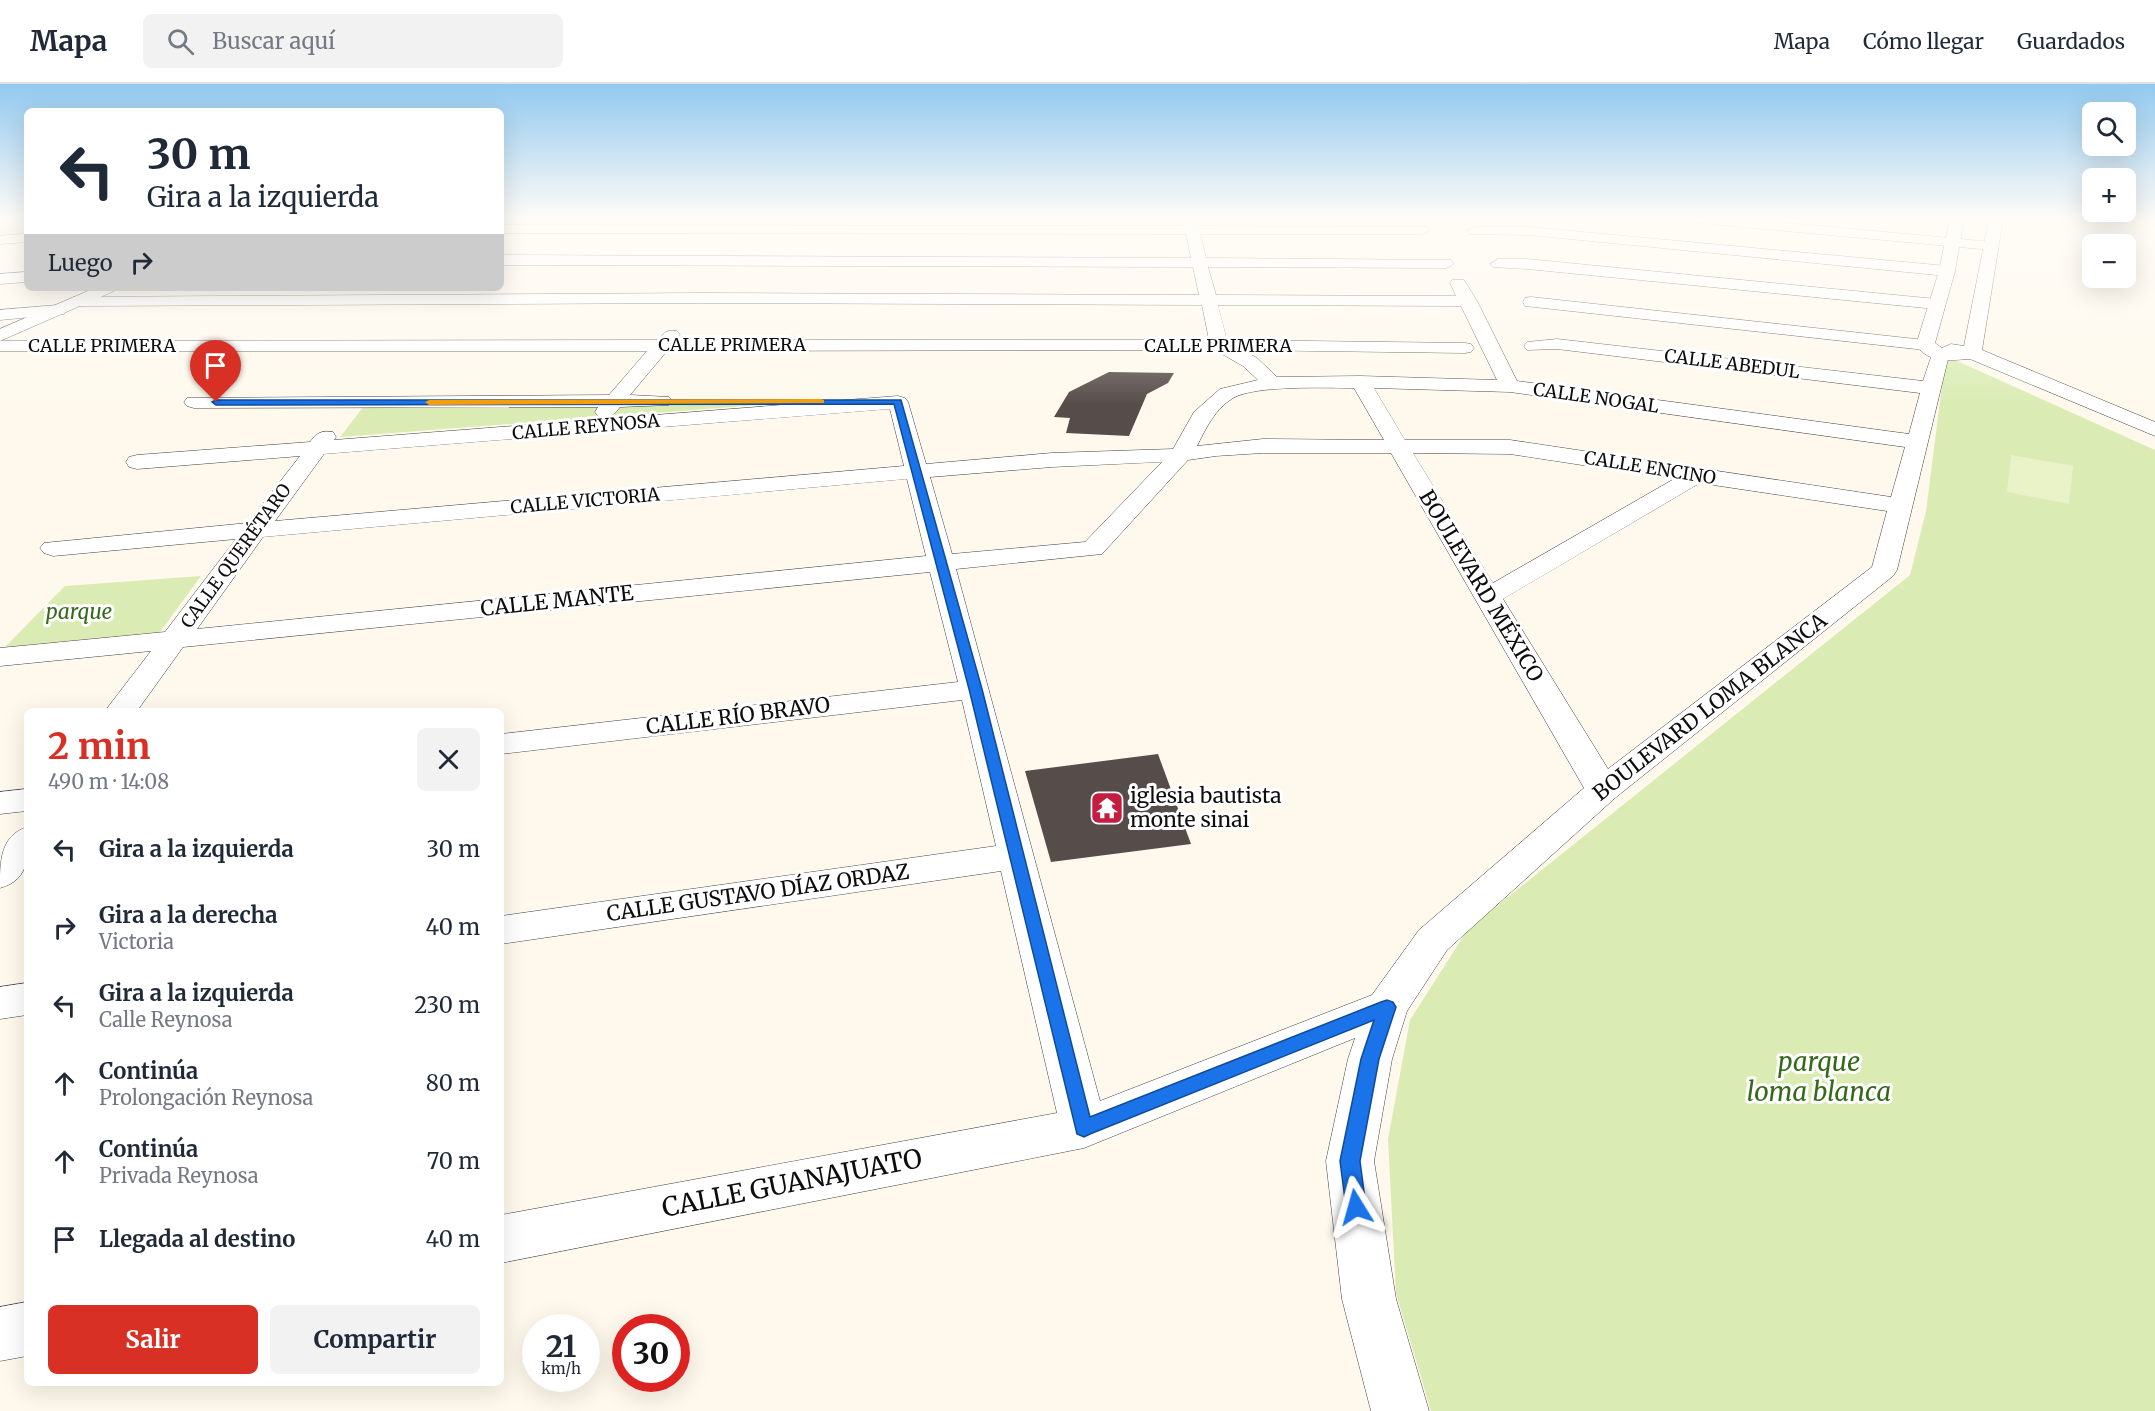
<!DOCTYPE html>
<html lang="es">
<head>
<meta charset="utf-8">
<style>
  body { margin:0; font-family:Merriweather,serif; background:#f2f2f3; color:#1f2937; height:100vh; display:flex; flex-direction:column; font-size:22px; white-space:nowrap }
  * { box-sizing:border-box; margin:0 }
  p { font-size:20px; color:#747a83 }
  .icon { flex:none; width:33px; height:33px; fill:none; stroke:currentColor; stroke-width:2; stroke-linecap:round; stroke-linejoin:round }
  .map { position:relative; flex:1; overflow:hidden }
  .panel { position:absolute; left:24px; top:624px; width:480px; height:678px; display:flex; flex-direction:column; background:#fff; border-radius:9px; box-shadow:0 6px 24px #0002 }
  .panel>* { flex:none }
  .guide { position:absolute; left:24px; top:24px; width:480px; height:183px; border-radius:9px; box-shadow:0 6px 24px #0002; background:#fff; color:#1f2937; overflow:hidden }
  .tools { position:absolute; left:2082px; top:18px; display:grid; gap:12px }
  .tools a { display:grid; place-items:center; width:54px; height:54px; border-radius:9px; background:#fff; box-shadow:0 6px 24px #0002; font-size:30px }
  .speed { position:absolute; left:522px; top:1230px; display:flex; gap:12px; font-size:30px; font-weight:700; text-align:center }
  .speed>* { display:grid; place-content:center; width:78px; height:78px; border-radius:50%; background:#fff; box-shadow:0 6px 24px #0002; line-height:1 }
  .speed small { font-size:15px; font-weight:400 }
  .speed .limit { border:9px solid #d22; background:#fff; color:#111 }
  .pin { position:absolute; display:grid; place-items:center; width:51px; height:51px; color:#fff; margin:-62px -26px; border-radius:50% 50% 50% 0; rotate:-45deg; box-shadow:0 0 6px #0007 }
  .pin .icon { rotate:45deg }
  .me { position:absolute; width:66px; margin:-33px; rotate:352deg; stroke-linejoin:round; filter:drop-shadow(0 0 4px #0008) }
  .turn { display:flex; align-items:center; gap:21px; height:126px; padding:0 24px; font-size:27px }
  .turn .icon { width:78px; height:78px; stroke-width:2.5 }
  .turn b { display:block; font-size:42px; line-height:51px }
  .then { display:flex; align-items:center; height:57px; padding:0 24px; background:#0003; gap:12px; font-size:22px }
  .round { display:grid; place-items:center; flex:none; width:63px; height:63px; border-radius:9px; background:#f2f2f3 }
  .head { display:flex; align-items:center; justify-content:space-between; height:102px; padding:0 24px }
  h1 { font-size:36px; font-weight:700; line-height:45px; color:#d93025 }
  .cta { display:flex; gap:12px; margin-top:auto; padding:12px 24px }
  .cta a { flex:1; height:69px; border-radius:9px; background:#d93025; color:#fff; font-size:24px; font-weight:700; line-height:69px; text-align:center }
  .cta a+a { background:#f2f2f3; color:#1f2937 }
  ul { padding:0; list-style:none }
  li { display:flex; align-items:center; gap:18px; height:78px; padding:0 24px }
  li div { flex:1 }
  li b { display:block; font-size:22px }
  li em { font-style:normal }
  header { display:flex; align-items:center; gap:36px; box-sizing:border-box; height:84px; padding:0 30px; background:#fff; border-bottom:2px solid #e0e1e3 }
  header strong { font-size:28px }
  nav { display:flex; gap:33px; margin-inline-start:auto; font-size:21px }
  .search { width:420px; height:54px; background:#f2f2f3; display:flex; align-items:center; gap:15px; box-sizing:border-box; padding:0 21px; border-radius:9px; color:#747a83; font-size:22px }
  .map>svg:first-child { display:block }
</style>
</head>
<body>
<header>
<strong>Mapa</strong>
<div class="search"><svg class="icon" aria-label="search" viewBox="0 0 24 24"><circle cx="10" cy="10" r="6"/><path d="M15 15l6 6"/></svg>Buscar aquí</div>
<nav><a>Mapa</a><a>Cómo llegar</a><a>Guardados</a></nav>
</header>
<div class="map">
<svg width="2155" height="1327" viewBox="0 0 2155 1327">
  <rect width="100%" height="100%" fill="#fff9ed"/>
  <g fill="#daecb4">
    <polygon points="0,135 27,135 27,151 0,153"/>
    <polygon points="501,135 588,135 582,140 501,142"/>
    <polygon points="1955,276 2155,366 2155,1327 1431,1327 1396,1209 1388,1055 1410,936 1468,845 1910,491 1926,427 1945,278"/>
    <polygon points="772,320 340,353 364,322"/>
    <polygon points="201,492 160,548 5,563 65,502"/>
  </g>
  <polygon fill="#eaf2c7" points="2011,371 2073,382 2069,420 2007,408"/>
  <g fill="#564c49">
    <polygon points="1109,288 1174,289 1168,299 1147,310 1129,352 1066,349 1070,334 1054,333 1069,308"/>
    <polygon points="1158,670 1191,760 1051,778 1025,687"/>
  </g>
  <g fill="none" stroke-linecap="round" stroke-linejoin="round">
    <defs>
      <g id="minor">
        <path d="M1182,135H1196L1197,142L1428,143L1430,146L1423,150H1200L1206,174L1451,176L1454,179L1451,182L1446,184L1208,183L1216,211L1456,212L1450,199L1452,196H1464L1477,217L1517,297L1909,350L1920,309L1557,265L1527,266L1524,262L1527,258L1557,255L1923,297L1933,267H1947L1949,271L1897,486L1893,492L1615,714L1447,866L1407,927L1392,975L1374,1077L1396,1215L1429,1327H1371L1342,1215L1326,1077L1348,975L1355,954L1084,1064L501,1179V1131L1057,1029L1001,787L501,860V832L996,762L962,616L501,670V650L958,598L930,488L183,563L137,627H105L151,567L0,582V564L165,548L236,455L53,472L44,469L40,464L44,459L248,439L300,372L137,385L129,383L126,378L129,373L137,371L310,358C317,349 321,346 333,348L336,353L334,356L898,312L905,314L908,318L926,380L1052,369L1173,365L1194,328L1220,305L1258,296L1243,282L1215,266L667,267L630,311L669,313L672,317L669,321L620,323C613,332 609,335 598,332L595,328L598,323L194,324L187,322L184,318L187,314L609,311L647,267H0V257L657,256C664,249 667,245 677,247L680,251L676,256H1209L1202,221L703,219L79,222L71,217L73,213L703,209L1199,211L1193,183L501,181V171L1191,174L1186,150L501,149V141L1184,142ZM1218,221L1461,222L1497,296L1360,292L1277,293L1257,274L1242,266L1465,269L1471,268L1474,264L1471,260L1465,259L1227,256ZM1354,304L1384,356L1263,355L1197,362C1206,344 1215,325 1233,314C1256,301 1325,304 1354,304ZM1374,304L1510,308L1905,363L1891,413L1510,356H1405ZM890,325L904,382L275,437L324,370ZM1263,369H1391L1584,704L1419,846L1372,911L1100,1017L956,485L1102,470L1188,376L1216,372ZM1413,369L1510,370L1674,395L1493,499ZM1162,378L1085,458L952,470L930,393L1052,383ZM907,395L926,472L197,545L263,453ZM1700,399L1887,427L1872,483L1608,685L1503,515Z"/>
        <polygon points="1692,135 1747,135 1992,158 1999,162 1992,166 1699,139"/>
        <polygon points="1474,143 1529,143 1947,182 1955,187 1947,192 1529,151 1469,150 1467,147"/>
        <polygon points="27,150 27,158 0,160 0,152"/>
        <polygon points="1498,175 1527,175 1936,215 1944,220 1936,225 1527,185 1493,183 1490,180"/>
        <polygon points="27,188 27,198 0,200 0,190"/>
        <polygon points="1531,213 1925,256 1931,257 1934,261 1931,265 1925,266 1525,222 1523,218 1525,214"/>
        <polygon points="58,221 64,222 66,226 64,230 0,236 0,226"/>
        <polygon points="27,705 27,727 0,730 0,708"/>
        <path d="M27,743C27,770 32,795 0,804C0,777 0,752 27,743Z"/>
        <polygon points="27,899 27,931 0,935 0,903"/>
        <polygon points="27,1218 27,1272 0,1277 0,1223"/>
      </g>
      <g id="tertiary">
        <path d="M1950,135H1964L1955,187L1935,259L1942,264L1951,260L1964,262L1989,135H2003L1982,266L2155,338V352L1970,275C1950,276 1929,280 1916,261L1939,187Z"/>
        <polygon points="95,204 116,204 114,207 0,257 0,245"/>
      </g>
    </defs>
    <use href="#minor" stroke="#404040" stroke-width="1"/>
    <use href="#tertiary" stroke="#404040" stroke-width="1"/>
    <use href="#minor" fill="#fff" fill-rule="evenodd"/>
    <use href="#tertiary" fill="#fff" fill-rule="evenodd"/>
  </g>
  <linearGradient id="sky" x2="0" y2="1"><stop stop-color="#91c9ef"/><stop offset="0.42" stop-color="#fffcf7"/><stop offset="1" stop-color="#fffcf7" stop-opacity="0"/></linearGradient>
  <rect width="2155" height="321" fill="url(#sky)"/>
  <polygon fill="#1a73e8" stroke="#114b97" stroke-width="1.5" points="901,316 982,605 1090,1033 1381,918 1387,916 1393,918 1396,923 1379,975 1360,1077 1366,1123 1363,1130 1356,1132 1349,1130 1346,1123 1340,1077 1361,975 1374,936 1090,1050 1084,1053 1077,1050 969,605 894,320 216,321 212,318 216,316"/>
  <polygon fill="#f59e0b" points="821,315 824,316 824,319 429,321 425,318 429,316"/>
  <defs>
    <symbol id="temple-square" viewBox="-11 -11 22 22"><rect x="-9" y="-9" width="18" height="18" rx="4" fill="#c51d3f" stroke="#fff"/><path d="M0-6L5-2H3V0L6.5 2.5H4V6H1.5V3h-3V6H-4V2.5H-6.5L-3 0V-2H-5Z" fill="#fff"/></symbol>
  </defs>
  <g fill-rule="evenodd">
    <use href="#temple-square" x="1088" y="705" width="38" height="38"/>
  </g>
  <g text-anchor="middle" stroke-width="6" stroke-linejoin="round" paint-order="stroke">
    <g font-size="18" fill="#0d0d0d" stroke="#fff">
      <text x="732" y="267">CALLE PRIMERA</text>
      <text x="102" y="268">CALLE PRIMERA</text>
      <text x="1218" y="268">CALLE PRIMERA</text>
      <text transform="translate(1732 280) rotate(7)" y="6">CALLE ABEDUL</text>
      <text transform="translate(1596 314) rotate(8)" y="6">CALLE NOGAL</text>
      <text transform="translate(586 343) rotate(-5)" y="6">CALLE REYNOSA</text>
      <text transform="translate(1650 384) rotate(9)" y="6">CALLE ENCINO</text>
      <text transform="translate(585 417) rotate(-5)" y="6">CALLE VICTORIA</text>
      <text transform="translate(236 472) rotate(-54)" y="6">CALLE QUERÉTARO</text>
    </g>
    <g font-size="21" fill="#0d0d0d" stroke="#fff">
      <text transform="translate(1481 502) rotate(59)" y="7">BOULEVARD MÉXICO</text>
      <text transform="translate(557 517) rotate(-6)" y="7">CALLE MANTE</text>
      <text transform="translate(1710 623) rotate(-38)" y="7">BOULEVARD LOMA BLANCA</text>
      <text transform="translate(738 632) rotate(-7)" y="7">CALLE RÍO BRAVO</text>
      <text transform="translate(758 809) rotate(-8)" y="7">CALLE GUSTAVO DÍAZ ORDAZ</text>
    </g>
    <g font-size="21" font-style="italic" fill="#366919" stroke="#fff">
      <text x="79" y="535">parque</text>
    </g>
    <g font-size="21" fill="#0d0d0d" stroke="#fff" text-anchor="start">
      <text x="1130" y="719">iglesia bautista<tspan x="1130" dy="24">monte sinai</tspan></text>
    </g>
    <g font-size="26" font-style="italic" fill="#366919" stroke="#fff">
      <text x="1819" y="987">parque<tspan x="1819" dy="30">loma blanca</tspan></text>
    </g>
    <g font-size="26" fill="#0d0d0d" stroke="#fff">
      <text transform="translate(792 1099) rotate(-11)" y="9">CALLE GUANAJUATO</text>
    </g>
  </g>
</svg>
<div class="tools">
<a><svg class="icon" aria-label="search" viewBox="0 0 24 24"><circle cx="10" cy="10" r="6"/><path d="M15 15l6 6"/></svg></a>
<a>+</a>
<a>−</a>
</div>
<div class="speed"><div>21<small>km/h</small></div><div class="limit">30</div></div>
<div class="pin" style="left:216px;top:318px;background:#d93025"><svg class="icon" aria-label="arrive" viewBox="0 0 24 24"><path d="M6 21V4h12l-3 4 3 4H6"/></svg></div>
<svg class="me" style="left:1356px;top:1123px" viewBox="-20 -20 40 40"><path d="M0-17L14 15 0 8-14 15z" fill="#1a73e8" stroke="#fff" stroke-width="4"/></svg>
<div class="guide">
<div class="turn"><svg class="icon" aria-label="left" viewBox="0 0 24 24"><path d="M17 20v-9H6M10 6l-5 5 5 5"/></svg><div><b>30 m</b>Gira a la izquierda</div></div>
<div class="then">Luego<svg class="icon" aria-label="right" viewBox="0 0 24 24"><path d="M7 20v-9h11M14 6l5 5-5 5"/></svg></div>
</div>
<section class="panel">
<div class="head"><div><h1>2 min</h1><p>490 m · 14:08</p></div><a class="round"><svg class="icon" aria-label="close" viewBox="0 0 24 24"><path d="M6 6l12 12M18 6L6 18"/></svg></a></div>
<ul>
<li><svg class="icon" aria-label="left" viewBox="0 0 24 24"><path d="M17 20v-9H6M10 6l-5 5 5 5"/></svg><div><b>Gira a la izquierda</b></div><em>30 m</em></li>
<li><svg class="icon" aria-label="right" viewBox="0 0 24 24"><path d="M7 20v-9h11M14 6l5 5-5 5"/></svg><div><b>Gira a la derecha</b><p>Victoria</p></div><em>40 m</em></li>
<li><svg class="icon" aria-label="left" viewBox="0 0 24 24"><path d="M17 20v-9H6M10 6l-5 5 5 5"/></svg><div><b>Gira a la izquierda</b><p>Calle Reynosa</p></div><em>230 m</em></li>
<li><svg class="icon" aria-label="ahead" viewBox="0 0 24 24"><path d="M12 20V5M6 11l6-6 6 6"/></svg><div><b>Continúa</b><p>Prolongación Reynosa</p></div><em>80 m</em></li>
<li><svg class="icon" aria-label="ahead" viewBox="0 0 24 24"><path d="M12 20V5M6 11l6-6 6 6"/></svg><div><b>Continúa</b><p>Privada Reynosa</p></div><em>70 m</em></li>
<li><svg class="icon" aria-label="arrive" viewBox="0 0 24 24"><path d="M6 21V4h12l-3 4 3 4H6"/></svg><div><b>Llegada al destino</b></div><em>40 m</em></li>
</ul>
<div class="cta"><a>Salir</a><a>Compartir</a></div>
</section>
</div>
</body>
</html>
